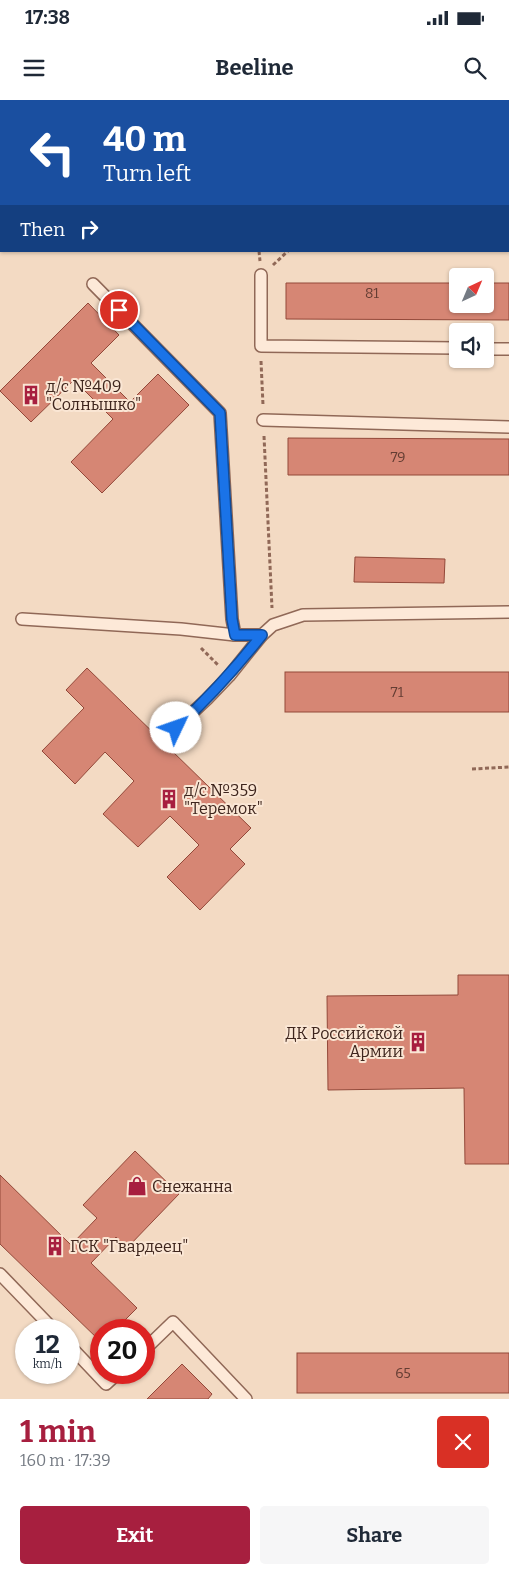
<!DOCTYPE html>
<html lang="en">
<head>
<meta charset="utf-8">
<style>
  body { margin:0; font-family:Bitter,serif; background:#f6f6f7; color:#1f2937; height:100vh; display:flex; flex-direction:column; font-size:19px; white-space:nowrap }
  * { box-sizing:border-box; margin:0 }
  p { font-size:16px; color:#747a83 }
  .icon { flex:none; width:28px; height:28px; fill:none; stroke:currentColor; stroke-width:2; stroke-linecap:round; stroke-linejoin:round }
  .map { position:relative; height:1299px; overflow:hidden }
  .panel { display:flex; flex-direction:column; background:#fff; flex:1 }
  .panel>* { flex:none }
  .guide { position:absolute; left:0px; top:0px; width:510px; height:152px; box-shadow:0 1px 4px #0004; background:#1a4fa0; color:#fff; overflow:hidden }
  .needle { width:32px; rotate:44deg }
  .tools { position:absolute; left:449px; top:168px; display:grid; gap:10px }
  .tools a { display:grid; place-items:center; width:45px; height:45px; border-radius:5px; background:#fff; box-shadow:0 1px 4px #0004; font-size:25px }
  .speed { position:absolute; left:15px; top:1219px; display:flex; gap:10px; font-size:25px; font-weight:700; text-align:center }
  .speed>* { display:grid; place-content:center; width:65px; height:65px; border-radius:50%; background:#fff; box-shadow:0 1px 4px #0004; line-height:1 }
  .speed small { font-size:12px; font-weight:400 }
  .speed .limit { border:8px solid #d22; background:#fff; color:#111 }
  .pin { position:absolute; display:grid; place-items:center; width:42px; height:42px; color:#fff; margin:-21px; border:2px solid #fff; border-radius:50%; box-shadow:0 1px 5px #0007 }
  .me { position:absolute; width:55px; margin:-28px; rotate:48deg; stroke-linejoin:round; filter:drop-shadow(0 0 4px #0008) }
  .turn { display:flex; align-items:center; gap:18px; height:105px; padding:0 20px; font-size:22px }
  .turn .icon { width:65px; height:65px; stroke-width:2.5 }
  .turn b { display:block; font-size:35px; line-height:42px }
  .then { display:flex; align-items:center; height:48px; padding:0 20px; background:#0003; gap:10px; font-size:19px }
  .round { display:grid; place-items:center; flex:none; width:52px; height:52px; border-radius:5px; background:#f6f6f7 }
  .summary { display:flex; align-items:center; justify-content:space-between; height:85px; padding:0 20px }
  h1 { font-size:30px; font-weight:700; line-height:38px; color:#a71f3f }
  .cta { display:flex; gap:10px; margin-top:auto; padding:10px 20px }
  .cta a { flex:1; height:58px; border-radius:5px; background:#a71f3f; color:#fff; font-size:20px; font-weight:700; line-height:58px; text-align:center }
  .cta a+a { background:#f6f6f7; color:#1f2937 }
  .status { display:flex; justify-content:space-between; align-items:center; height:35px; padding:0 25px; background:#fff; direction:ltr }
  .status svg { height:14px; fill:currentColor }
  header { display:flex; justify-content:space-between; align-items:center; height:65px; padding:0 20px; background:#fff; font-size:22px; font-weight:700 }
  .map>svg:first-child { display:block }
</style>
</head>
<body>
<div class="status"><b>17:38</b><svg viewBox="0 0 49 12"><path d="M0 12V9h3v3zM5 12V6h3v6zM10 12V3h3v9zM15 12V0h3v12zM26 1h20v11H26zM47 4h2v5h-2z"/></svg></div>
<header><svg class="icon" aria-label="menu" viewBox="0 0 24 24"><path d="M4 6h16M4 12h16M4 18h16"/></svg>Beeline<svg class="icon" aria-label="search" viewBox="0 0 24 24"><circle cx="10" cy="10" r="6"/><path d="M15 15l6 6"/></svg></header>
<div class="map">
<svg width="509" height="1299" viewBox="0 0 509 1299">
  <rect width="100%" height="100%" fill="#f3dac3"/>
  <g fill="#d68674" stroke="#934839">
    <polygon points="286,183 458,183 458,204 485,204 485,183 509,183 509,220 286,219"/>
    <polygon points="88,203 119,235 91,263 130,302 158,274 189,305 102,393 71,362 113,319 74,280 31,322 0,291"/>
    <polygon points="288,338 509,339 509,375 288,375"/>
    <polygon points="355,457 445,459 444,483 354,482"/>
    <polygon points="87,568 251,728 230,749 245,764 200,810 167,777 199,745 170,716 138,747 103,714 134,681 105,652 75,684 42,651 84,608 66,590"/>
    <rect x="285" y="572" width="224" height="40"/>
    <polygon points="458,875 509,875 509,1064 465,1064 464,988 328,990 327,896 458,895"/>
    <polygon points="135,1051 179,1094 127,1148 116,1137 91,1163 137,1208 115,1230 101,1230 101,1242 0,1144 0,1075 71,1145 97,1118 83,1105"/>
    <rect x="297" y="1253" width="212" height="40"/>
    <polygon points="182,1264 212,1294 208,1299 147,1299"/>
  </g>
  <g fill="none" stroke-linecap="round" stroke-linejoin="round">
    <defs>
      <g id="service">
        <polyline points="440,0 440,1"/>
        <polyline points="0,1 1,1"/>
        <polyline points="98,1 104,0"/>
        <polyline points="0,64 1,64"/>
        <polyline points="261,175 261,246 458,248"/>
        <polyline points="93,184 220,313 232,519 235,535"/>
        <polyline points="485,249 509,249"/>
        <polyline points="263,320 509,327"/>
        <polyline points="22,519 181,529 235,535 262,535"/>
        <polyline points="176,628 207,599 229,576 262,535 273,525 303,515 509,512"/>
        <polyline points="0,1174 54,1230"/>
        <polyline points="69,1245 106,1284 119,1272"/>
        <polyline points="144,1250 173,1222 246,1299"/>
      </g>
    </defs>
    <use href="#service" stroke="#906857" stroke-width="14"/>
    <g stroke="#906857" stroke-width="3" stroke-dasharray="4 2.5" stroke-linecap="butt">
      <polyline points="0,100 1,100"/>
      <polyline points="259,151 260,161"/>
      <polyline points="273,165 288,151"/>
      <polyline points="261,261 263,305"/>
      <polyline points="264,336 272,508"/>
      <polyline points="201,548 218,565"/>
      <polyline points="472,669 509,667"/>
    </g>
    <use href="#service" stroke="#fde9d8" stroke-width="11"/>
  </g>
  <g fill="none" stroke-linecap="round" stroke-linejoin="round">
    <defs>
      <path id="route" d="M119,210L220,313L232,519L235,535H262C235,569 209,598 176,628"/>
    </defs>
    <use href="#route" stroke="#114b97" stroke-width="12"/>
    <use href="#route" stroke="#1a73e8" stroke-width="9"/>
  </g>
  <defs>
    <symbol id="building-bare" viewBox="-9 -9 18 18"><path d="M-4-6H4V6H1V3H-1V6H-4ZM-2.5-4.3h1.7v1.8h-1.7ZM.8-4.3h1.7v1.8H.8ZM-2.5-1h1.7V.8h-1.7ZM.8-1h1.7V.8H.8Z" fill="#a71f3f" stroke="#fae6d4" stroke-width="2.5" paint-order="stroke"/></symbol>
    <symbol id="shop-bare" viewBox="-9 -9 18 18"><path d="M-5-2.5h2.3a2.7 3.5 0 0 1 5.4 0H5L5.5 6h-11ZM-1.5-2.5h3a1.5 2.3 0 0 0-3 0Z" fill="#a71f3f" stroke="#fae6d4" stroke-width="2.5" paint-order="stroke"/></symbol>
  </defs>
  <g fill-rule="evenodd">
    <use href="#building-bare" x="17" y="281" width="28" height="28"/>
    <use href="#building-bare" x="155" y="685" width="28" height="28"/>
    <use href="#building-bare" x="404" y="928" width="28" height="28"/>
    <use href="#shop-bare" x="123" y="1072" width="28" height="28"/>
    <use href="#building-bare" x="41" y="1132" width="28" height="28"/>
  </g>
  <g text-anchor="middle" stroke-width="4" stroke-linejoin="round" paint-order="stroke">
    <g font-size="14" fill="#643d33">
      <text x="372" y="198">81</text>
      <text x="398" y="362">79</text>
      <text x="397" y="597">71</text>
      <text x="403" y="1278">65</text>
    </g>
    <g font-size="16" fill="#3e251d" stroke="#fae6d4" text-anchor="start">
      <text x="46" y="292">д/с №409<tspan x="46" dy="18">"Солнышко"</tspan></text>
      <text x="184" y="696">д/с №359<tspan x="184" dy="18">"Теремок"</tspan></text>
      <text x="403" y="939" text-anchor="end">ДК Российской<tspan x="403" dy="18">Армии</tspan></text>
      <text x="152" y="1092">Снежанна</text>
      <text x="70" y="1152">ГСК "Гвардеец"</text>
    </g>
  </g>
</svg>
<div class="tools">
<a><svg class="needle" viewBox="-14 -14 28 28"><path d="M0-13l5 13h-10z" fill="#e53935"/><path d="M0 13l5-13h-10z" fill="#747a83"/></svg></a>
<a><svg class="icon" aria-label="sound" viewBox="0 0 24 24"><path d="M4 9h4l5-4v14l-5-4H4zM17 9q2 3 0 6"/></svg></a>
</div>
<div class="speed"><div>12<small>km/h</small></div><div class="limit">20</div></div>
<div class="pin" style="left:119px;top:210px;background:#d93025"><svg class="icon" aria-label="arrive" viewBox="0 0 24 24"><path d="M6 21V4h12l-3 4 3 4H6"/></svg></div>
<svg class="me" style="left:176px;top:628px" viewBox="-20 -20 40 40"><circle r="19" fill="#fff"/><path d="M0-13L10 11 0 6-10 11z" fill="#1a73e8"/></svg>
<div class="guide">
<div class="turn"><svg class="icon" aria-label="left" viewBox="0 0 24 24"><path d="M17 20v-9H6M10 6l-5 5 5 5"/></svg><div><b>40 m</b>Turn left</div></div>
<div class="then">Then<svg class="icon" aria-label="right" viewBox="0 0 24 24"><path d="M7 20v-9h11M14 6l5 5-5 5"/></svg></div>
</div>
</div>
<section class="panel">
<div class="summary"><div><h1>1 min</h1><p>160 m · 17:39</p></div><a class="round" style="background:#d93025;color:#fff"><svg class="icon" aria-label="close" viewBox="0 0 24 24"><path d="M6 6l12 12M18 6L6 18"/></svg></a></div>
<div class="cta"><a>Exit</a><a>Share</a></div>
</section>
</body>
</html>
